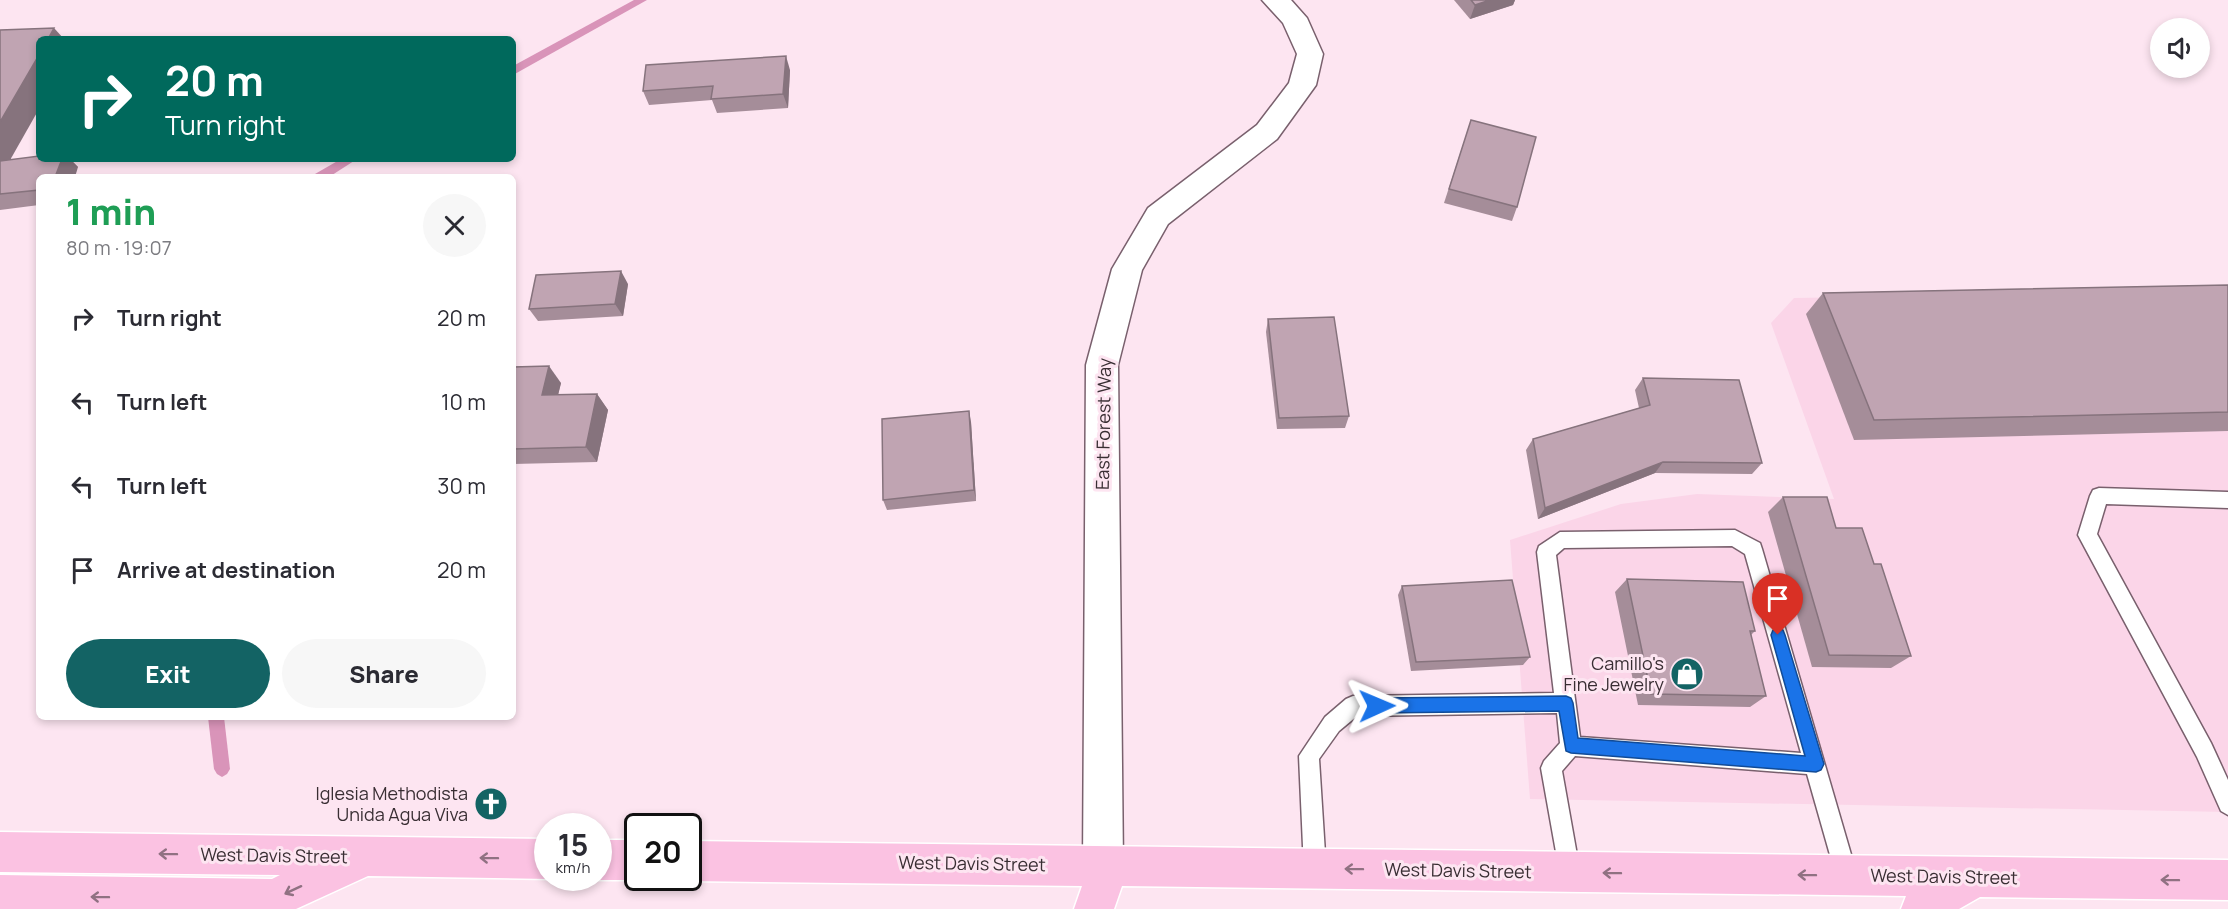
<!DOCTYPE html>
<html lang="en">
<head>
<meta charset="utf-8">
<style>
  body { margin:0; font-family:Manrope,sans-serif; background:#f7f7f7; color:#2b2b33; height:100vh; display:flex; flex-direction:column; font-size:22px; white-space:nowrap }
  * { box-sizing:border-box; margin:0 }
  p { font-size:20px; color:#7c7c81 }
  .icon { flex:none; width:33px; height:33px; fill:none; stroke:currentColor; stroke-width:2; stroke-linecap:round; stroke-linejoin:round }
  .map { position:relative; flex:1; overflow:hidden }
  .sheet { position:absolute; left:36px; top:174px; width:480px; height:546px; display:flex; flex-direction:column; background:#fff; border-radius:9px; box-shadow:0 3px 9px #0003 }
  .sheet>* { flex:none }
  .hud { position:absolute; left:36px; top:36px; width:480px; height:126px; border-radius:9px; box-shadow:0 3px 9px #0003; background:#00695c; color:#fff; overflow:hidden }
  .fabs { position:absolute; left:2150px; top:18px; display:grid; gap:12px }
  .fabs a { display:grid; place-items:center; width:60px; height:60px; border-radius:50%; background:#fff; box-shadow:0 3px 9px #0003; font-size:30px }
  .speed { position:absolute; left:534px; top:813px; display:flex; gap:12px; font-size:30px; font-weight:700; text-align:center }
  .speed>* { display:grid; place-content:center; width:78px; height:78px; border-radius:50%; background:#fff; box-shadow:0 3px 9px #0003; line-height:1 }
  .speed small { font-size:15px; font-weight:400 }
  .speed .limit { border:3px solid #111; border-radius:9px; background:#fff; color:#111 }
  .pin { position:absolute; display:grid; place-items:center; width:51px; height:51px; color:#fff; margin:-62px -26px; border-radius:50% 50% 50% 0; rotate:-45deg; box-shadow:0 0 6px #0007 }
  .pin .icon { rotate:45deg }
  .me { position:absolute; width:66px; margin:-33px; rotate:89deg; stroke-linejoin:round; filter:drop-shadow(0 0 4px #0008) }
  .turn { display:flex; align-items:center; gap:21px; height:126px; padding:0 30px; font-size:27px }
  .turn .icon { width:78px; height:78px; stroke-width:2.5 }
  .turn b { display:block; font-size:42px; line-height:51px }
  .round { display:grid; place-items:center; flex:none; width:63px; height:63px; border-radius:32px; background:#f7f7f7 }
  .summary { display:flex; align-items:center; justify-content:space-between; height:102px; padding:0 30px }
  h1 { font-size:36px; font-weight:800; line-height:45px; color:#1e9e55 }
  .button { display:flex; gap:12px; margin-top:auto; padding:12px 30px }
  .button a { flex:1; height:69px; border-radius:36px; background:#136364; color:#fff; font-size:24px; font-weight:800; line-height:69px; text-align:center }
  .button a+a { background:#f7f7f7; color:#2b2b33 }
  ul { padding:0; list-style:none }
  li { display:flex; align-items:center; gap:18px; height:84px; padding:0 30px }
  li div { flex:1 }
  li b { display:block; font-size:22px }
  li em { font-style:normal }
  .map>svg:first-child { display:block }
</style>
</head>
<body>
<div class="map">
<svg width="2228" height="909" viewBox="0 0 2228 909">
  <rect width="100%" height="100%" fill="#fde5f1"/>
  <polygon fill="#fbd5e8" points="2228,291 2228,812 1530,799 1510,540 1621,504 1697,494 1834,499 1771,323 1794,298"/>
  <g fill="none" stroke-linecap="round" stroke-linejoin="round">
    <g fill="#d994b9" fill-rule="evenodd">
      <polygon points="634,0 647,0 513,75 513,66"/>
      <polygon points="341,159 357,159 329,177 313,177 315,174"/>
      <polygon points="208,717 224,717 230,769 227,774 222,777 217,774 214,769"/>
    </g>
    <defs>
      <g id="lane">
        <polygon points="2099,488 2228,492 2228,508 2106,504 2097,534 2211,743 2228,780 2228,815 2221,811 2197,757 2078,535 2090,496 2093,490"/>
        <path d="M1735,530L1760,543L1762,549L1857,875L1854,883L1846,886L1838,883L1807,774L1575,756L1562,771L1580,872L1577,880L1569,883L1561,880L1541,768L1544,761L1560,743L1557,713L1357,716L1339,731L1319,759L1326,869L1323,877L1315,880L1307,877L1304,869L1299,756L1325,717L1346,699L1353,696L1554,693L1537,552L1539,546L1560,532ZM1732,546L1745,554L1801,753L1580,737L1556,555L1564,548Z"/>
      </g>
      <polygon id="street" points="1262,0 1291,0 1307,18 1323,54 1316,85 1277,139 1168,224 1142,270 1118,365 1123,866 1117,880 1103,886 1089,880 1083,866 1086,365 1112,269 1148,208 1257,125 1289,83 1297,54 1283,23"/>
      <g id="primary">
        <polygon points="0,832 548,839 548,878 551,878 548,879 368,876 296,909 0,909 0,875 272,879 280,875 0,872"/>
        <polygon points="598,840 638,840 638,878 643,878 638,880 598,880 593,878 598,878"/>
        <polygon points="688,841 2228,860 2228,900 1980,897 1959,909 1901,909 1906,896 1122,886 1114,909 1074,909 1082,886 688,881 680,878 688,878"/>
      </g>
    </defs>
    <use href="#lane" stroke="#79606d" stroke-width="3"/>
    <use href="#street" stroke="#79606d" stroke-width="3"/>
    <use href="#primary" stroke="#fff" stroke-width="3"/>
    <use href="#lane" fill="#fff" fill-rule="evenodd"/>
    <use href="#street" fill="#fff" fill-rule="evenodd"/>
    <use href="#primary" fill="#fbc2e2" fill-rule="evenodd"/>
  </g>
  <g fill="#a58d99">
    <polygon points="1454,0 1515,0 1513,5 1470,19"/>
    <polygon points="0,30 11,159 70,159 78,167 39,177 39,205 0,210"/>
    <polygon points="790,70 788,108 717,113 712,100 649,105 643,91"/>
    <polygon points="1471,120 1517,207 1512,221 1444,203"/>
    <polygon points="628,284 623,316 538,321 529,309"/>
    <polygon points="2228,285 2228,431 1854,440 1806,314 1823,293"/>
    <polygon points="1268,319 1349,416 1345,428 1277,429 1266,332"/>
    <polygon points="513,367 561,383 558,395 597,394 608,410 597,462 513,464"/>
    <polygon points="1643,378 1762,463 1752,474 1655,473 1538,519 1526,450 1533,439 1639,408 1635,390"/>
    <polygon points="971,422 976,501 887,510 883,500"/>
    <polygon points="1783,497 1836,528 1874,564 1911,656 1891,668 1812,667 1768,512"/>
    <polygon points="1627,579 1755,631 1751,635 1766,696 1750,707 1638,705 1615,592"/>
    <polygon points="1402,586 1530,657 1523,665 1411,671 1398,595"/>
  </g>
  <g fill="#86737d">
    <polygon points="1490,0 1515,0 1513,5 1470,19 1475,5"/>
    <polygon points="54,28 64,39 48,39"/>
    <polygon points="39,55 39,109 1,176 0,175 0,122"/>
    <polygon points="786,56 790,70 788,108 783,94"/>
    <polygon points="62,159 70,159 78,167 75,177 55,177"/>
    <polygon points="621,271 628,284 623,316 615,304"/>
    <polygon points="549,366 561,383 554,411 542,395"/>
    <polygon points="597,394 608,410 597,462 586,447"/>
    <polygon points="969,411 971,422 976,501 974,490"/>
    <polygon points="1663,462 1655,473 1538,519 1545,508"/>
  </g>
  <g fill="#c0a4b2" stroke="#86737d" stroke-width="1.5">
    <polygon points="1471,0 1490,0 1475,5"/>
    <polygon points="54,28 48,39 39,39 39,55 0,122 0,30"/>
    <polygon points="786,56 783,94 711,99 713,86 643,91 646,65"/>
    <polygon points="1471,120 1536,137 1517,207 1449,189"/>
    <polygon points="39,156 39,159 62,159 55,177 39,177 39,190 0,194 0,161"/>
    <polygon points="621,271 615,304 529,309 536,275"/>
    <polygon points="2228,285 2228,412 1874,420 1823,293"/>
    <polygon points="1334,317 1349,416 1279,418 1268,319"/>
    <polygon points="549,366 542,395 597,394 586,447 513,449 513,367"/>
    <polygon points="1643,378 1739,380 1762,463 1663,462 1545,508 1533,439 1650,405"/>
    <polygon points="969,411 974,490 883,500 882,419"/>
    <polygon points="1783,497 1827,497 1836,528 1862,528 1874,564 1881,564 1911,656 1829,655"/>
    <polygon points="1627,579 1743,582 1755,631 1750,631 1766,696 1651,694"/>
    <polygon points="1512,580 1530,657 1416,662 1402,586"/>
  </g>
  <defs><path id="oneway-shaft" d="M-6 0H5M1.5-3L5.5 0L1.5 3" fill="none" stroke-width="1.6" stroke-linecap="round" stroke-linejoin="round" transform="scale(1.5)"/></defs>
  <g stroke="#907182">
    <use href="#oneway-shaft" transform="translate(168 854) rotate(-179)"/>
    <use href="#oneway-shaft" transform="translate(489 858) rotate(-179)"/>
    <use href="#oneway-shaft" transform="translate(1354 869) rotate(-179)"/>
    <use href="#oneway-shaft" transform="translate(1612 873) rotate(-179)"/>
    <use href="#oneway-shaft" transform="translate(1807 875) rotate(-179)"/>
    <use href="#oneway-shaft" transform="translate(2170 880) rotate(-179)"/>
    <use href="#oneway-shaft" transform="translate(293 890) rotate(155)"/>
    <use href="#oneway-shaft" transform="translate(100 897) rotate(-179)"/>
  </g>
  <polygon fill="#1a73e8" stroke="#114b97" stroke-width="1.5" points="1778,628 1783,630 1785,635 1824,764 1821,770 1816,772 1571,753 1566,751 1559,711 1377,713 1371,711 1369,706 1371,701 1377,698 1566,696 1571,698 1573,703 1578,738 1805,756 1771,635 1773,630"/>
  <defs>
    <symbol id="shop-disc" viewBox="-11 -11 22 22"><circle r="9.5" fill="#136364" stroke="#fde5f1"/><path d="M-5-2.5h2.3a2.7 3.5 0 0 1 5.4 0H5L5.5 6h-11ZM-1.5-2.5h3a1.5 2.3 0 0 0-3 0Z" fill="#fff"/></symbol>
    <symbol id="church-disc" viewBox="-11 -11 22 22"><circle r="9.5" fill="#136364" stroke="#fde5f1"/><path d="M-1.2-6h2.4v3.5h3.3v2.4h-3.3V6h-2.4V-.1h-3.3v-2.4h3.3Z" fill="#fff"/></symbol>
  </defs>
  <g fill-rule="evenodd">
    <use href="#shop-disc" x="1668" y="655" width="38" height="38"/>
    <use href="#church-disc" x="472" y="785" width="38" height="38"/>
  </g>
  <g text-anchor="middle" stroke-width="6" stroke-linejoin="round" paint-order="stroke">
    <g font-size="18" fill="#392e33" stroke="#fde5f1">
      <text transform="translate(1104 424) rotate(-89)" y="6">East Forest Way</text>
      <text transform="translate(274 856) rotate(1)" y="6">West Davis Street</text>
      <text transform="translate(972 864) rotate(1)" y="6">West Davis Street</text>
      <text transform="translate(1458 871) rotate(1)" y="6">West Davis Street</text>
      <text transform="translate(1944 877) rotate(1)" y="6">West Davis Street</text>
    </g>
    <g font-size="18" fill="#392e33" stroke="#fde5f1" text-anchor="end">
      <text x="1664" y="670">Camillo's<tspan x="1664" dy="21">Fine Jewelry</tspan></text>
      <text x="468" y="800">Iglesia Methodista<tspan x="468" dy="21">Unida Agua Viva</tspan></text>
    </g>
  </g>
</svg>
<div class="fabs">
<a><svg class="icon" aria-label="sound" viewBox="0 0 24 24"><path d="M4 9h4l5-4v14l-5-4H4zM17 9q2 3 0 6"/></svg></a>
</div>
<div class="speed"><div>15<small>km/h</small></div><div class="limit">20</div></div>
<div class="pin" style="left:1778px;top:635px;background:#d93025"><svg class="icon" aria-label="arrive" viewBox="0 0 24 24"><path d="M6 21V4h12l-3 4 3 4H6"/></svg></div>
<svg class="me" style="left:1377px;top:706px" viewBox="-20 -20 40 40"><path d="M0-17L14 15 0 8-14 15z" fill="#1a73e8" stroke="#fff" stroke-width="4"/></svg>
<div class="hud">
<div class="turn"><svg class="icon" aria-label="right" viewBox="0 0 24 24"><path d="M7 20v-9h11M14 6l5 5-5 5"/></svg><div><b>20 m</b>Turn right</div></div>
</div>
<section class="sheet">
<div class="summary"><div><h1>1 min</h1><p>80 m · 19:07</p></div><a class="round"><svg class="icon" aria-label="close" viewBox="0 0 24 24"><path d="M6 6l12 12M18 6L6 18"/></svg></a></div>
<ul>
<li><svg class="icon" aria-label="right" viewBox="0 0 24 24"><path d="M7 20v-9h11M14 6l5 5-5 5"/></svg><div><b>Turn right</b></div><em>20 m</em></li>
<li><svg class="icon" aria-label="left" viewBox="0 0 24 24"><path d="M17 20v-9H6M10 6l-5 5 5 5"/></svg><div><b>Turn left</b></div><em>10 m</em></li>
<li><svg class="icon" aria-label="left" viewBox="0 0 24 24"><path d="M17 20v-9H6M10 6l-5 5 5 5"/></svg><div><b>Turn left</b></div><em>30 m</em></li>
<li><svg class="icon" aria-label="arrive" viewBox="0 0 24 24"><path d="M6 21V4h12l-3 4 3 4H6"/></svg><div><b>Arrive at destination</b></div><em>20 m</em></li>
</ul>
<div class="button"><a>Exit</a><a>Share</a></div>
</section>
</div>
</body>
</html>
